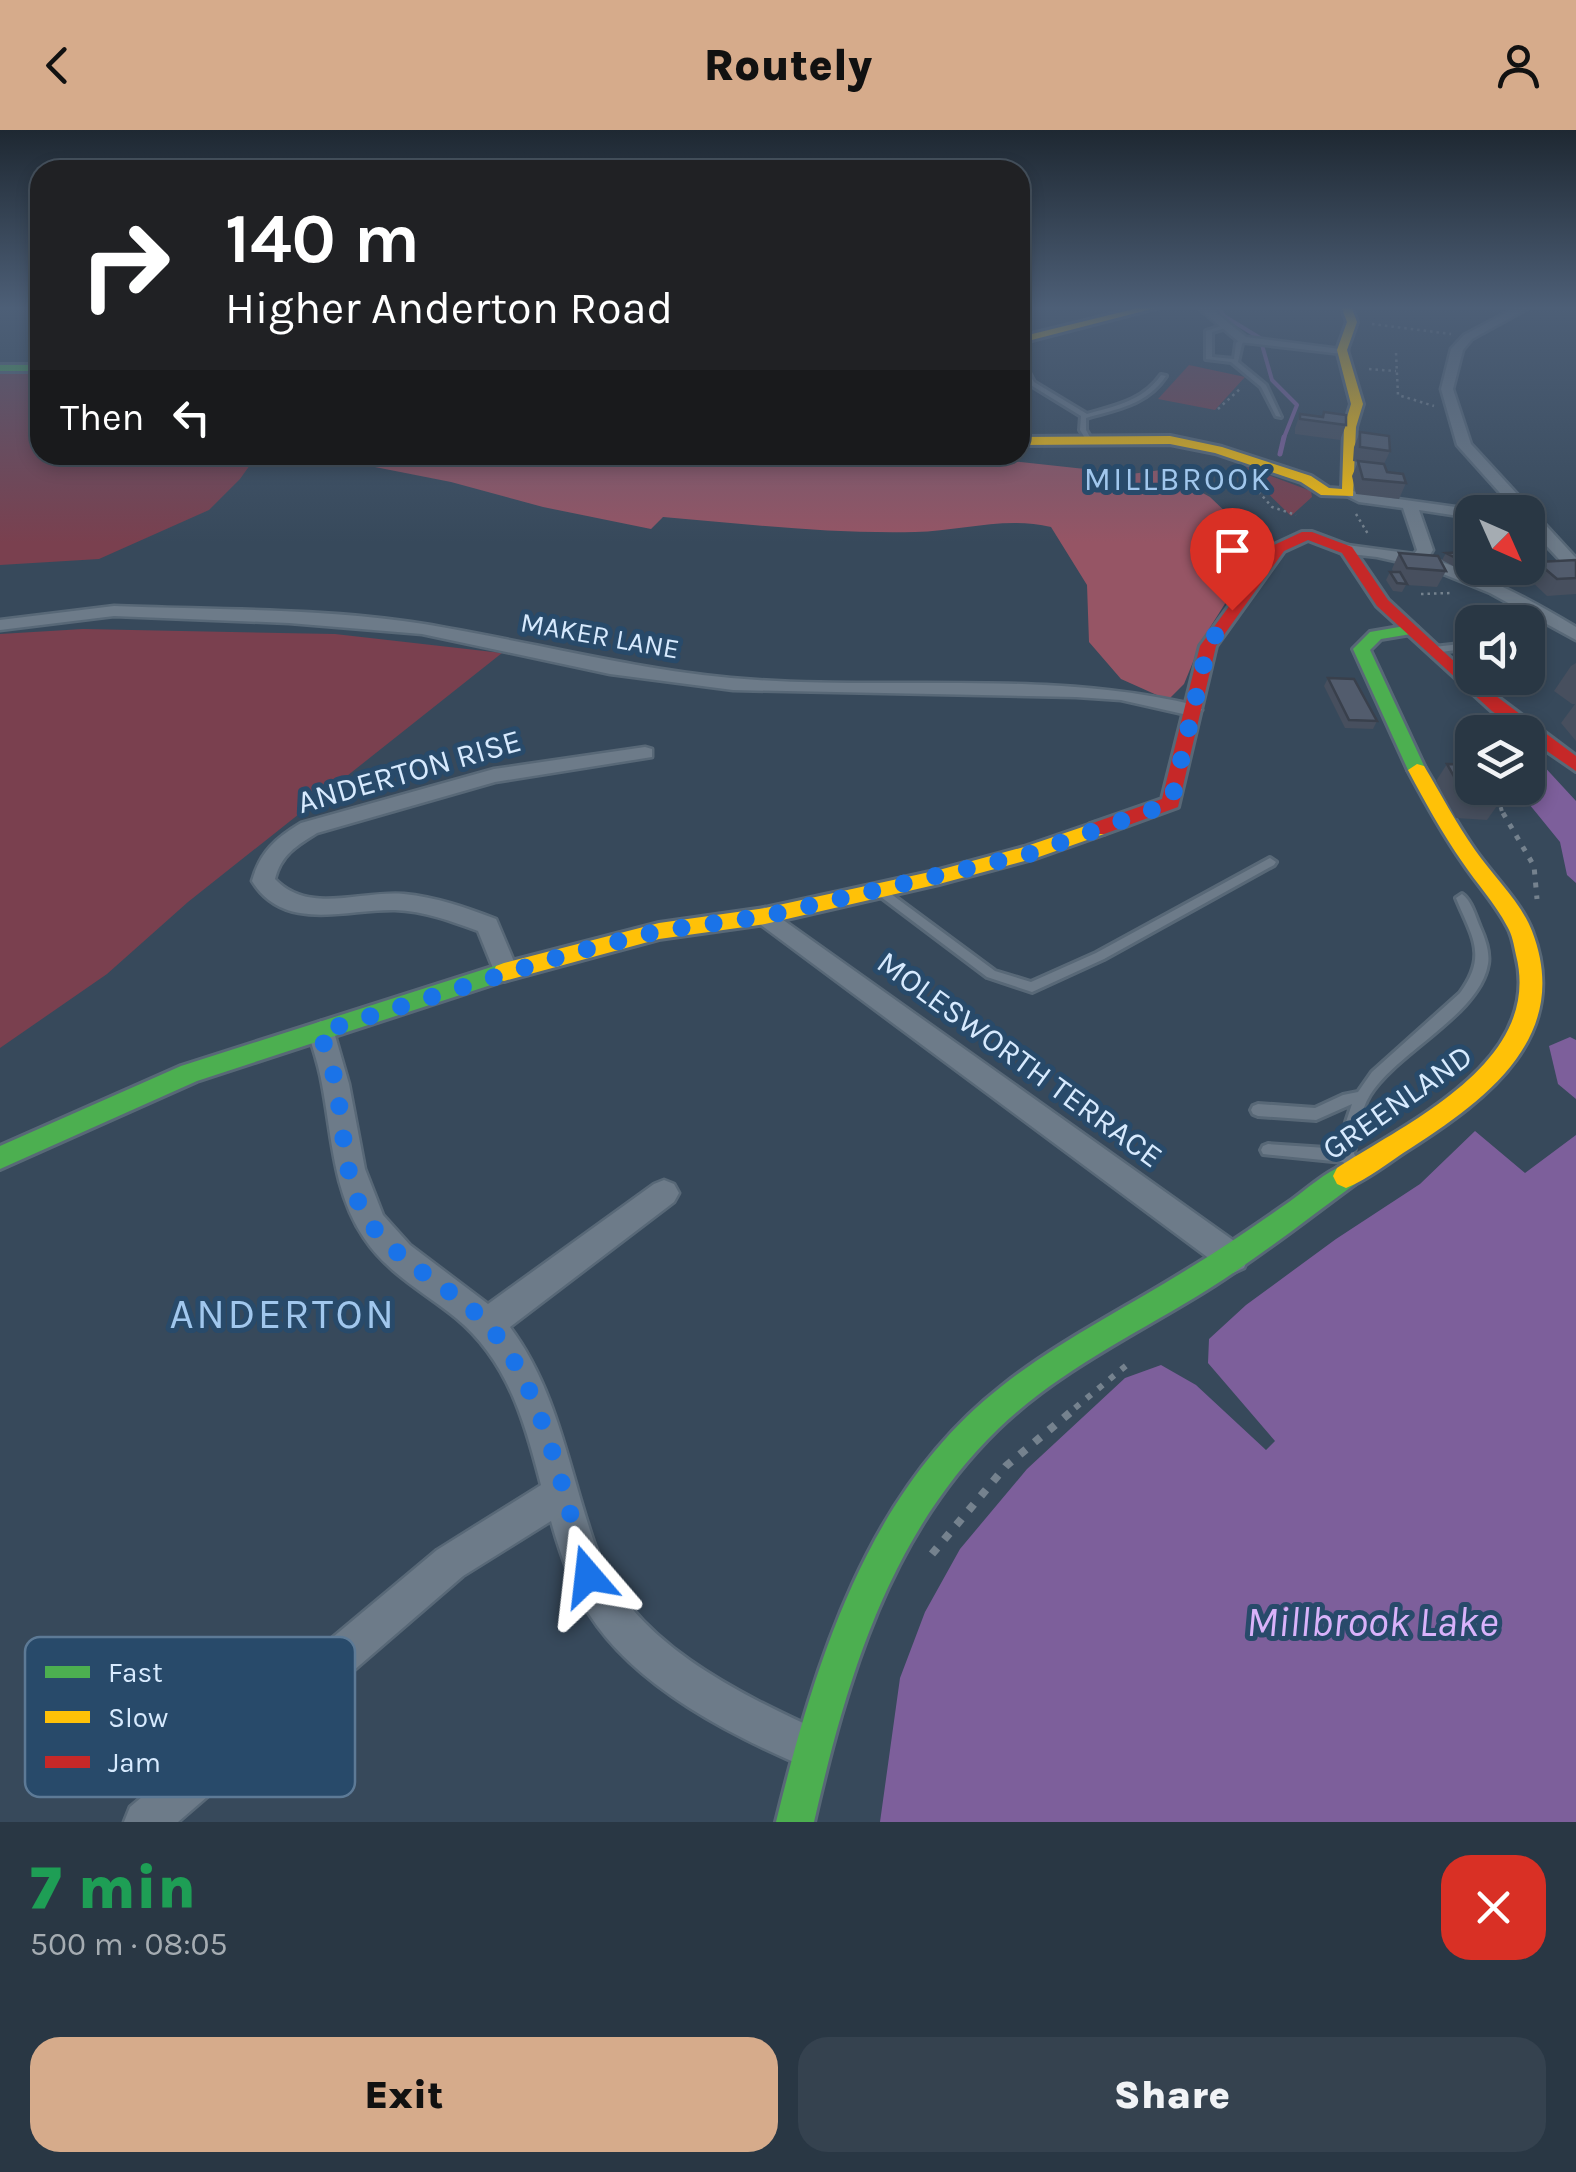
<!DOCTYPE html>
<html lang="en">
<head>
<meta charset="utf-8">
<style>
  body { margin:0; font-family:Karla,sans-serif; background:#35424f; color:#f1f3f6; height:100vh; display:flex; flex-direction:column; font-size:38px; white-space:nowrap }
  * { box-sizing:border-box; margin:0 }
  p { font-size:32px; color:#a5acb2 }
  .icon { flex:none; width:55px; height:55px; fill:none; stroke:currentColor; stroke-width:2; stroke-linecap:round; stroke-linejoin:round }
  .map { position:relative; height:1692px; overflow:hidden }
  .sheet { display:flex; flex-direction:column; background:#293744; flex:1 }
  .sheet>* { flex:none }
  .banner { position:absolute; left:30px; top:30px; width:1000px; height:305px; border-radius:30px; box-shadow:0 5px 15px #0003,0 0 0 2px #45515d; background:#202124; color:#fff; overflow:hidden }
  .needle { width:65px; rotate:135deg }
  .controls { position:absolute; left:1455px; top:365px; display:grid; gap:20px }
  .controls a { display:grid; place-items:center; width:90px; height:90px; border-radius:20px; background:#293744; box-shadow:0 5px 15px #0003,0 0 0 2px #45515d; font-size:50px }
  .pin { position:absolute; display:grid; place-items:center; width:85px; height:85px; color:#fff; margin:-102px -42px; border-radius:50% 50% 50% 0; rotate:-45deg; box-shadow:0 0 10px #0007 }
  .pin .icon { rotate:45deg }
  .me { position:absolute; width:110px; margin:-55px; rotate:343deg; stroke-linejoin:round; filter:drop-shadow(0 0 8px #0008) }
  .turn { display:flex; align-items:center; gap:35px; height:210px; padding:0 30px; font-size:45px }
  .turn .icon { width:130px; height:130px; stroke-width:2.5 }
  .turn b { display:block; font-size:70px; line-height:85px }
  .then { display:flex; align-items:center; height:95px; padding:0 30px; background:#0003; gap:20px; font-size:38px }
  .round { display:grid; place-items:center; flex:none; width:105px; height:105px; border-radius:30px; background:#35424f }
  .summary { display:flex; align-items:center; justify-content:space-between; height:170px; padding:0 30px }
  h1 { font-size:60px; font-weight:800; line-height:75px; color:#1e9e55 }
  .action { display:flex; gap:20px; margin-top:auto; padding:20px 30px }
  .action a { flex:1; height:115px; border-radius:30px; background:#d6ab8b; color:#111; font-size:40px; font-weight:800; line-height:115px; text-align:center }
  .action a+a { background:#35424f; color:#f1f3f6 }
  header { display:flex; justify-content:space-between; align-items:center; height:130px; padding:0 30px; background:#d6ab8b; color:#111; font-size:45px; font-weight:800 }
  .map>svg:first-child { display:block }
</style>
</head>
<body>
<header><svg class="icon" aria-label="back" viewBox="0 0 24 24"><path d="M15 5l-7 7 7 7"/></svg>Routely<svg class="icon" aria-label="person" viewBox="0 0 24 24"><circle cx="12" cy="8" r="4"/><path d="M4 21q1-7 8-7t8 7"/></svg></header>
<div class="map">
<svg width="1576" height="1692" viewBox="0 0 1576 1692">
  <rect width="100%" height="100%" fill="#37495b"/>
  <g fill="#7a404f">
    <polygon points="1189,235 1245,247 1215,280 1158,269"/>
    <polygon points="40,242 40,325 257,325 240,349 209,380 99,429 0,435 0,243"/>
    <polygon points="1238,334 1311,361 1312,367 1291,386"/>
    <polygon points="83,499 335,504 502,523 188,772 107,844 0,918 0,504"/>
  </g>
  <path fill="#965565" d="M314,325H678L866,335L1012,331L1131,344L1161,340L1210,367L1231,387L1216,435L1245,442L1202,510L1184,554L1168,570L1121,549L1089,512L1087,455L1051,397C1006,386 961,401 915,402C831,404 747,394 663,387L651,399L543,377L451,352Z"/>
  <g fill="#7d5f9b">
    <polygon points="1528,619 1576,671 1576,753 1567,745 1560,712 1516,658 1528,658"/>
    <polygon points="1570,907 1576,910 1576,969 1558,954 1549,916"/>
    <polygon points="1475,1001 1525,1043 1576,1005 1576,1692 880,1692 900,1548 925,1482 960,1419 1027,1339 1125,1248 1161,1235 1196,1255 1266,1320 1275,1311 1208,1233 1209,1209 1246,1175 1336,1109 1420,1054"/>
  </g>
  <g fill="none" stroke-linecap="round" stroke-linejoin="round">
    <polyline stroke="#7d5f9b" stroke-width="4" points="1217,176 1224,186 1260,208 1272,250 1297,275 1283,310"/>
    <polyline stroke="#7d5f9b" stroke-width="5" points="1280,324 1284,307"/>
    <defs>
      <g id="lane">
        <polygon points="1224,195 1226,198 1212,202 1212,227 1234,229 1236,213 1241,209 1245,209 1242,214 1238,232 1266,255 1281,287 1276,286 1261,257 1231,232 1206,229 1206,201"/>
        <path d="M1024,241H1028L1034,252L1087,284C1115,276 1143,271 1161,245L1166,246C1147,275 1117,279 1086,288V300L1093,312L1090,314L1088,313L1080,300L1081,286L1029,254Z"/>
        <polygon points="1460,514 1463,515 1463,519 1434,523 1429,520 1434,517"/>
        <polygon points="1270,728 1276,732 1274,735 1104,829 1032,862 987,847 873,761 875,758 883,758 995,841 1031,852 1096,823"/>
        <path d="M1462,764C1471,770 1475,785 1480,797C1485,808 1490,822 1488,834C1480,884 1397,922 1370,965C1360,981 1357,1004 1354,1024L1364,1036L1362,1041L1357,1042L1352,1041L1343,1032L1263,1024L1261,1020L1263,1016L1268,1014L1341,1019L1346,992L1352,974L1316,990L1258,986L1253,984L1251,980L1253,976L1258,974L1315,978L1343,965L1358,962L1372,942L1460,863C1488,825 1472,807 1456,768Z"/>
      </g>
      <g id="street">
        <polygon points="1196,176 1208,176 1246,207 1348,220 1342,224 1239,212"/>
        <polygon points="1519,176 1532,176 1472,209 1463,220 1453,259 1471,314 1576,428 1576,443 1570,441 1528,396 1528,382 1517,382 1457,315 1441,259 1451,219 1464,205"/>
        <path d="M1348,359L1362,364L1477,380L1479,382H1472V388L1419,380L1433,420L1428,428C1481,443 1529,469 1576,497V510L1490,463L1431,439L1377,427L1341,423L1339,420L1347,415L1414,424L1417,420L1403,378L1359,372L1341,363Z"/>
        <path d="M114,476C216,480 323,478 424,494C527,511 627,538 731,548C887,562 1044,538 1199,576L1202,580L1192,586L1121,570L1076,567L733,560L610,544L422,504L289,493L114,486L0,500V490Z"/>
        <path d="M645,617L652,619V627L495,652L317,703C296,716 281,725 275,749C309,785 361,760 404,764C436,767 467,778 496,789L518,841L515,848H497L478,801C451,791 424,781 395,780C345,779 284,803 252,751C260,722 276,708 301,693L494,639Z"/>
        <polygon points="765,777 1244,1118 1248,1128 1244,1138 1233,1143 1222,1138 757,792 753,786 757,780"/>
        <path d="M321,891L330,895L334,902L349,954L365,1039L383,1085L410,1115L488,1174L654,1054L664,1050L674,1054L679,1063L674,1072L510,1197C558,1261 569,1341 595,1415C629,1512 738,1563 825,1603L831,1618L825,1633L810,1639C732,1606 636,1558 589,1484C571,1456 560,1423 551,1391L463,1446L178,1692H124L130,1677L437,1420L541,1355C525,1292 508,1231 456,1188C424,1162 387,1143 364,1108C333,1062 332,1006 322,954C319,936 313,919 308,902L312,895Z"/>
      </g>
      <g id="fast">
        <rect x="0" y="235" width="40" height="6"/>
        <polygon points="1411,495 1417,497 1417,503 1381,509 1370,520 1426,640 1417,646 1408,640 1353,519 1370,502"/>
        <polygon points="504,833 512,836 515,842 512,848 197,951 0,1039 0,1016 181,936"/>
        <path d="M1346,1034L1355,1038L1359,1046L1355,1054C1306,1090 1258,1128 1207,1160C1136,1204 1058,1241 998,1299C889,1405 847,1548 814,1692H776C815,1533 867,1361 1002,1256C1060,1210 1126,1178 1188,1139C1223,1118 1256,1095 1289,1072C1307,1059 1325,1042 1346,1034Z"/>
      </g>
      <g id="slow">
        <polygon points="1146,176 1163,176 1020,213 1020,207"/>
        <polygon points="1341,176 1351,176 1357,192 1347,220 1363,274 1356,297 1353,366 1321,365 1301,352 1215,323 1170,314 1020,315 1020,307 1170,306 1222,317 1311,346 1329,358 1342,359 1344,297 1351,274 1337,220 1347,192"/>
        <path d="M1417,634L1424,636C1441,664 1456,693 1475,720C1493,746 1521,772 1532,801C1572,905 1489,968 1411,1018C1390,1031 1369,1049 1346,1058L1337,1054L1333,1046L1337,1038C1410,991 1543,931 1516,825C1514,815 1512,804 1507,796C1495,773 1477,754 1463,733C1442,703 1425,672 1408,640Z"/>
        <polygon points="1097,692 1104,694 1107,699 1104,704 1036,728 939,754 765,794 659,809 504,851 496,848 493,842 496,836 504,833 659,793 765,778 939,740 1024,717"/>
      </g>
      <polygon id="jam" points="1302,402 1312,402 1352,417 1388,470 1472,548 1576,626 1576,641 1528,608 1528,602 1521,602 1492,581 1377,476 1342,423 1308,410 1284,421 1216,516 1178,677 1104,704 1090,704 1087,699 1090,694 1162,669 1200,516 1274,415"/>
    </defs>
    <use href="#lane" stroke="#586877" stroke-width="6"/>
    <use href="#street" stroke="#586877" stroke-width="5"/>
    <use href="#fast" stroke="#586877" stroke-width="6"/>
    <use href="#slow" stroke="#586877" stroke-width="6"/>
    <use href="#jam" stroke="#586877" stroke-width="6"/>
    <g stroke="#75828e" stroke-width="2.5" stroke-dasharray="2.5 4" stroke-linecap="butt">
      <polyline points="1372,194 1451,204"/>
      <polyline points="1396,223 1398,265 1434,276"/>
      <polyline points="1369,239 1396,241"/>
      <polyline points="1218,279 1241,258"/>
      <polyline points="1250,352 1272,377 1296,385"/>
      <polyline points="1356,384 1368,404"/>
      <polyline points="1421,464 1452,463"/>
    </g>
    <g stroke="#75828e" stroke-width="4" stroke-dasharray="4 6" stroke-linecap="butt">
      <polyline points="1477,602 1491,601"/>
      <polyline points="1495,658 1503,685"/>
    </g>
    <polyline stroke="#75828e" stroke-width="5" stroke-dasharray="5 8" stroke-linecap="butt" points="1503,683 1534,736 1537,769"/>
    <polyline stroke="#75828e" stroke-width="6" stroke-dasharray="6 9" stroke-linecap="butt" points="1075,1278 1128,1234"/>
    <polyline stroke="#75828e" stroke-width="8" stroke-dasharray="8 11" stroke-linecap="butt" points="932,1424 1006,1336 1078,1276"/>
    <use href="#lane" fill="#6d7b89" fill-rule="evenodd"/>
    <use href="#street" fill="#6d7b89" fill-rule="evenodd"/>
    <use href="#fast" fill="#4caf50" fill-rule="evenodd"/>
    <use href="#slow" fill="#ffc107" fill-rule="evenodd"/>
    <use href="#jam" fill="#c62828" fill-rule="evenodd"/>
  </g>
  <g fill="#474f5e">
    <polygon points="1226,176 1269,176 1230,179"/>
    <polygon points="1324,282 1346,295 1340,310 1295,304 1295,298 1300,284 1322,287"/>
    <polygon points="1360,302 1390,321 1384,334 1387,342 1406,353 1399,369 1356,364 1352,346 1358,332 1353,331 1354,317"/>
    <polygon points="1399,423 1446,441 1437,457 1406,455 1402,462 1393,461 1386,450 1390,442 1393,442 1392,439"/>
    <polygon points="1446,423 1482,439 1468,444 1442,430"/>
    <polygon points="1576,430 1576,464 1547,466 1528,448 1537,432"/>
    <polygon points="1576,533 1576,611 1561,593 1575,574 1572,574 1554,561 1571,536"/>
    <polygon points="1328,548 1377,591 1373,599 1345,598 1324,556"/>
    <polygon points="1447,634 1499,673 1487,690 1456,688 1436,651"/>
  </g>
  <polygon fill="#39404c" points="1472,437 1472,438 1483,438 1468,444"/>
  <g fill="#525c6d" stroke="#39404c" stroke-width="2.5">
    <polygon points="1324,282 1346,285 1346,295 1300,289 1300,284 1323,287"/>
    <polygon points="1360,302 1389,306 1390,321 1360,317"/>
    <polygon points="1358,331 1384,334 1387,342 1403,344 1406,353 1363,349"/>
    <polygon points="1467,422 1472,425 1472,436 1446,423"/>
    <polygon points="1399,423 1438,426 1446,441 1407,438"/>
    <polygon points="1576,430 1576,448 1557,449 1537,432"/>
    <polygon points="1390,442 1400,442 1407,454 1397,453"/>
    <polygon points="1328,548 1354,549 1377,591 1349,590"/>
    <polygon points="1447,634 1472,635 1472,658 1490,658 1499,673 1468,671"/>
  </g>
  <linearGradient id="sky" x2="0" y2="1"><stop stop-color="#1e2832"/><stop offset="0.43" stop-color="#4d5f77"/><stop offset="1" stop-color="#4d5f77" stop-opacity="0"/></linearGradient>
  <rect width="1576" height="413" fill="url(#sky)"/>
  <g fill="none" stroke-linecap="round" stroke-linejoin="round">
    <path stroke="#1a73e8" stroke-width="18" stroke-dasharray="0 32.4" d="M588,1446C563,1366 544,1255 486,1193C449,1154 395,1133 366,1087C344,1051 344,1001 337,961C334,941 326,921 320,902L568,824L659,801L766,786L1029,724L1171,673L1208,516L1232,480"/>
  </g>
  <g text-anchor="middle" stroke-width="10" stroke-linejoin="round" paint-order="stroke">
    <g font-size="28" fill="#d7eafe" stroke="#284a6a">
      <text transform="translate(600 505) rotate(10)" y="10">MAKER LANE</text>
    </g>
    <g font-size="32" letter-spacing="2.5" fill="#a1c7ed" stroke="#284a6a">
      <text x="1178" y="360">MILLBROOK</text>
    </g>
    <g font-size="32" fill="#d7eafe" stroke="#284a6a">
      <text transform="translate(409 641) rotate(-16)" y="11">ANDERTON RISE</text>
      <text transform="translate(1020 929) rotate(36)" y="11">MOLESWORTH TERRACE</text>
      <text transform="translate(1397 972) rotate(-35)" y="11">GREENLAND</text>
    </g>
    <g font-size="42" letter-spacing="2.5" fill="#a1c7ed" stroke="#284a6a">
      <text x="283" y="1198">ANDERTON</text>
    </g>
    <g font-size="42" font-style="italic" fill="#d9b2fa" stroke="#284a6a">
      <text x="1372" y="1506">Millbrook Lake</text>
    </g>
  </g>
  <rect x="25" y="1507" width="330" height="160" rx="15" fill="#284a6a" stroke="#5d7a96" stroke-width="2.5"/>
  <rect x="45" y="1536" width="45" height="12" fill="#4caf50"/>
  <rect x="45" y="1581" width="45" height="12" fill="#ffc107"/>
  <rect x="45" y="1626" width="45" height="12" fill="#c62828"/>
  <g font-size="28" fill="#d7eafe">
    <text x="108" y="1552">Fast</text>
    <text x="108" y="1597">Slow</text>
    <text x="108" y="1642">Jam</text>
  </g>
</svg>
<div class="controls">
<a><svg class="needle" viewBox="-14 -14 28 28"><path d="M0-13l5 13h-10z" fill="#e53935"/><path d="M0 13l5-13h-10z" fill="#a5acb2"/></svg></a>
<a><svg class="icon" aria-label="sound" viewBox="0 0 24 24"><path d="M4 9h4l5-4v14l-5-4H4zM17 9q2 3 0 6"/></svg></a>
<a><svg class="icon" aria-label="layers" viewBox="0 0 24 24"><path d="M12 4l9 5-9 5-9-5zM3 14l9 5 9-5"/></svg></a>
</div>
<div class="pin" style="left:1232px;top:480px;background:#d93025"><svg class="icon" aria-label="arrive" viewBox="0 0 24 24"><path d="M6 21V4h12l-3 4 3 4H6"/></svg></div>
<svg class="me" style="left:588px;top:1446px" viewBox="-20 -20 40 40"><path d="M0-17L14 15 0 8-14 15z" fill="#1a73e8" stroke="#fff" stroke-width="4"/></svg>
<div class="banner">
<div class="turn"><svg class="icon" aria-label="right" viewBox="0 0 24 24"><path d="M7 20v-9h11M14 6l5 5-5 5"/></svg><div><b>140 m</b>Higher Anderton Road</div></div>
<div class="then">Then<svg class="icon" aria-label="left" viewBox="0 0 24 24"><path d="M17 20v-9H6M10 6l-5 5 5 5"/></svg></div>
</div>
</div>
<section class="sheet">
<div class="summary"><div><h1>7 min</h1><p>500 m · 08:05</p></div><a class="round" style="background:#d93025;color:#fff"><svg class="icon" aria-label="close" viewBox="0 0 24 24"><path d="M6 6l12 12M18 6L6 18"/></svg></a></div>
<div class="action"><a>Exit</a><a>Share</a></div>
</section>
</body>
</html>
